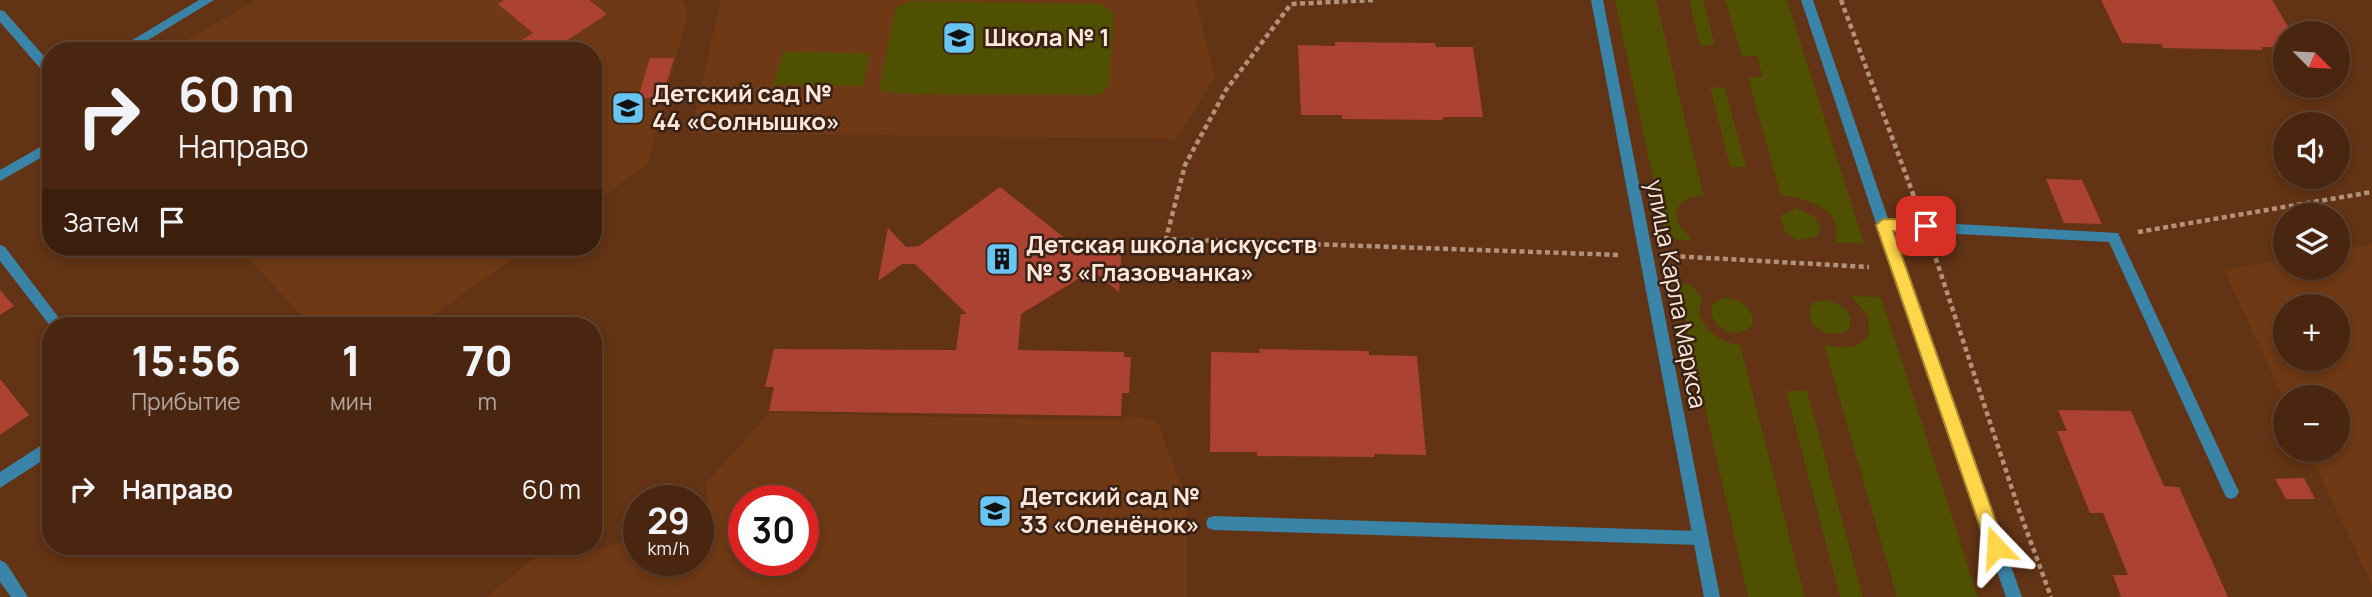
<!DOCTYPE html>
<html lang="ru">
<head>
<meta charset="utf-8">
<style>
  body { margin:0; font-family:Manrope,sans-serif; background:#512e19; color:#f1f3f6; height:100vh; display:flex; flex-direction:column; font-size:26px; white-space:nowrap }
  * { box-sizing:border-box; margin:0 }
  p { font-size:23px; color:#b2a59f }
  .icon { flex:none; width:38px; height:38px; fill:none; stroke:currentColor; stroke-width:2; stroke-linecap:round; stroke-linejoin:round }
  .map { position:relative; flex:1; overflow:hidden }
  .sheet { position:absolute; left:42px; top:317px; width:560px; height:238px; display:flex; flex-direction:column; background:#4a2610; border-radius:28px; box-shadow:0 4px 10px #0003,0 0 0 2px #614330 }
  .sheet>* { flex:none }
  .hud { position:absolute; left:42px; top:42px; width:560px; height:214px; border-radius:28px; box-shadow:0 4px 10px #0003,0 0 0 2px #614330; background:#4a2610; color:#f1f3f6; overflow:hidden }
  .needle { width:46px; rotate:114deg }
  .buttons { position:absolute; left:2273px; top:21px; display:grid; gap:14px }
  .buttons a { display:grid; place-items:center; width:77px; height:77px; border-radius:50%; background:#4a2610; box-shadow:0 4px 10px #0003,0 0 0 2px #614330; font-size:35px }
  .speed { position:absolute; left:623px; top:485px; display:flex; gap:14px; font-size:35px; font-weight:700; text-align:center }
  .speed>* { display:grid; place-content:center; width:91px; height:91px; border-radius:50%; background:#4a2610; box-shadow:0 4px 10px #0003,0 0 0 2px #614330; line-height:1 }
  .speed small { font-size:18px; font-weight:400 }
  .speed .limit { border:10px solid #d22; background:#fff; color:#111 }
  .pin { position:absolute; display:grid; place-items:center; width:60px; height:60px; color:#fff; margin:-30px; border-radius:14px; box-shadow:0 4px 10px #0006 }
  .me { position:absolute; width:77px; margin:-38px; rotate:340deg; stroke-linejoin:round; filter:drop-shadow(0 0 5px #0008) }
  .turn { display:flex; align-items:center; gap:24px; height:147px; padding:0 21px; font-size:32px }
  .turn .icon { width:91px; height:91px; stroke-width:2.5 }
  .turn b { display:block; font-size:49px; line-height:60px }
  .then { display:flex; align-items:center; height:66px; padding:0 21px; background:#0003; gap:14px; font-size:26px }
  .eta { display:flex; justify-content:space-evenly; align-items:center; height:119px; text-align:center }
  .eta b { font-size:42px; font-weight:800; line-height:49px }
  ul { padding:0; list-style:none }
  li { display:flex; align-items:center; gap:21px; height:105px; padding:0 21px }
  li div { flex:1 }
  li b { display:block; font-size:26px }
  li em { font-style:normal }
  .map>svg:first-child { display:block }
</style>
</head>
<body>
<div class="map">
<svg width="2372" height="597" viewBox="0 0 2372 597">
  <rect width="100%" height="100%" fill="#623315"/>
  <g fill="#6e3914" fill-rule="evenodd">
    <polygon points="256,0 682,0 688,13 647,165 593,203 593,51 168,51"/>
    <polygon points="721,0 1196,0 1215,77 1176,139 690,133"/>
    <path d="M2372,244V585L2308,450H2338V397H2286L2285,401L2224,270L2285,259L2286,268H2338V250ZM2338,306V359H2286V306Z"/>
    <polygon points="238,247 530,247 417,326 310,325"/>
    <path d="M769,413L1124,421L1125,416L1157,420L1187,503V597H486L549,546H558L559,559L639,538V560H698V523L710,519L706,483ZM744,500H803V560H744Z"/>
  </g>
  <g fill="#4f5100">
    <path d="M1615,0H1656L1704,197C1691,195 1681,200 1676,212L1678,224L1692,240L1666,239Z"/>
    <polygon points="1689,0 1703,0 1715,45 1700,45"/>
    <path d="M1725,0H1787L1864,244L1835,242C1846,210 1806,197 1781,196L1748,77H1763L1757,56H1742Z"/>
    <polygon points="910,1 1100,4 1111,11 1114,16 1109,85 1104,92 1095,95 908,94 882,91 880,86 896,7"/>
    <polygon points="783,52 869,53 863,86 774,85"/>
    <polygon points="1710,87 1725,88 1746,167 1730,167"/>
    <polygon points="1796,208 1815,217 1821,228 1817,237 1798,240 1785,232 1780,216"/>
    <path d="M1677,284H1691L1702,299L1699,311C1704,332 1720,342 1740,345L1805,597H1748Z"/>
    <path d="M1851,296L1881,297L1978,597H1897L1824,345C1842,348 1857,351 1869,334L1868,316Z"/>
    <path d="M1727,298C1742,300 1754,308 1752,325C1728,352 1689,303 1727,298Z"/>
    <path d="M1825,300C1841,303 1858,314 1847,331C1829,341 1799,325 1813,303Z"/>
    <polygon points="1786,391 1807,391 1863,597 1840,597"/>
  </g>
  <g fill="#ac4232">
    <polygon points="504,0 589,0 607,14 551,51 505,51 533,33 498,4"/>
    <polygon points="2101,0 2272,0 2292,33 2286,33 2286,47 2261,47 2263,50 2163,48 2161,44 2122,43"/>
    <polygon points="1335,42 1435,43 1436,47 1473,47 1483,117 1443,117 1443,120 1342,119 1342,115 1301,115 1298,45 1335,46"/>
    <polygon points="650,58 674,58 662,98 638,98"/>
    <polygon points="2046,179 2082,180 2102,224 2064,223"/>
    <polygon points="1000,187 1085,254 1101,255 1122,239 1119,292 1099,276 1083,276 1021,314 1018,350 1124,352 1124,357 1131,357 1129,393 1122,393 1121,416 769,411 774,387 765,387 774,349 956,350 961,314 967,314 915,264 902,264 878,281 888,228 906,247 919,246"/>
    <polygon points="0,290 14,306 0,315"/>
    <polygon points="1259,349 1369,351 1369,355 1417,356 1426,455 1374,454 1374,457 1257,456 1257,452 1210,452 1211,352 1260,353"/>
    <polygon points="0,379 29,415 0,435"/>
    <polygon points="2058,410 2131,411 2164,486 2179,487 2228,597 2121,597 2113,575 2128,575 2103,513 2090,513 2057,431 2067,431"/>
    <polygon points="2304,478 2315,499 2286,499 2275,479"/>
  </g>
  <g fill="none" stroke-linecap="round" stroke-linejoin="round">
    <g stroke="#b4917c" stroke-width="4.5" stroke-dasharray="5 3.5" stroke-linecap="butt">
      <polyline points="1373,0 1291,4 1226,90 1185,165 1166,239 1621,255"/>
      <polyline points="1841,0 1916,202"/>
      <polyline points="2138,232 2372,192"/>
      <polyline points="1933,250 2019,510 2051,597"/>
      <polyline points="1672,256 1869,267"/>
    </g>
    <g fill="#3984a7" fill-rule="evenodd">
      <polygon points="199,0 214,0 130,51 114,51"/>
      <polygon points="0,10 4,11 51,64 51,78 47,76 0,22"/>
      <polygon points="51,141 51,152 0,181 0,170"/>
      <polygon points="1883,220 2118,233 2239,492 2236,497 2231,499 2226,497 2109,242 1883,230 1878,229 1876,225 1878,221"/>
      <polygon points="0,245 5,247 65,326 51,326 51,327 0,261"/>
      <polygon points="51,439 51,455 0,488 0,472"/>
      <polygon points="1214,516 1699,531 1705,533 1707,538 1705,543 1699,545 1214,530 1208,528 1206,523 1208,518"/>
      <polygon points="0,560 6,563 28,597 11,597 0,582"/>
    </g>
    <g fill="#3984a7" fill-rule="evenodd">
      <polygon points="1591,0 1603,0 1720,597 1704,597"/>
      <polygon points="1801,0 1813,0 1905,268 2022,597 2006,597 1891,268"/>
    </g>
  </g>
  <polygon fill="#ffd54a" stroke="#a68a30" stroke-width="2" points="1883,219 1926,220 1933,226 1926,232 1893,231 2005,547 2003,552 1996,555 1990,552 1987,547 1876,225"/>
  <defs>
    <symbol id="school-square" viewBox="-11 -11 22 22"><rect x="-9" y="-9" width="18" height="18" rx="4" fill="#68c4f0" stroke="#382215"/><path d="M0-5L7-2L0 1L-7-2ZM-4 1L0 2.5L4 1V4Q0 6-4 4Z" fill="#111"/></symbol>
    <symbol id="building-square" viewBox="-11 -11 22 22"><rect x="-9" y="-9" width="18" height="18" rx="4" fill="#68c4f0" stroke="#382215"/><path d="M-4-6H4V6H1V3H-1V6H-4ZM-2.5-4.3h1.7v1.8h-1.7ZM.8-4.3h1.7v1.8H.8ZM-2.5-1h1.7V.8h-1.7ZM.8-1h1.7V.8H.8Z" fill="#111"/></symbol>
  </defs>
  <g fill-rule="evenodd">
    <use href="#school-square" x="940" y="19" width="38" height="38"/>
    <use href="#school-square" x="609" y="89" width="38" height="38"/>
    <use href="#building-square" x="983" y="240" width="38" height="38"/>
    <use href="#school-square" x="976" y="492" width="38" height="38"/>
  </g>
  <g text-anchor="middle" stroke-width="5" stroke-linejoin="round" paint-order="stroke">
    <g font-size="24" font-weight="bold" fill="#ffe7da" stroke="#382215" text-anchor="start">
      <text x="984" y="46">Школа № 1</text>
      <text x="652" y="102">Детский сад №<tspan x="652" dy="28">44 «Солнышко»</tspan></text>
      <text x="1026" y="253">Детская школа искусств<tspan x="1026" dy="28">№ 3 «Глазовчанка»</tspan></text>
      <text x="1020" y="505">Детский сад №<tspan x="1020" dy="28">33 «Оленёнок»</tspan></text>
    </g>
    <g font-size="24" fill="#ffe7da" stroke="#382215">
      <text transform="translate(1676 294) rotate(79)" y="8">улица Карла Маркса</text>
    </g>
  </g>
</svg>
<div class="buttons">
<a><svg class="needle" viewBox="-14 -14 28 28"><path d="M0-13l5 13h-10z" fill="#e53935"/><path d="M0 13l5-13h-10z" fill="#b2a59f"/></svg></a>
<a><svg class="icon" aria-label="sound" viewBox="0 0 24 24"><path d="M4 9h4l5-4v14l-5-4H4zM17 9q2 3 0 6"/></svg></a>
<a><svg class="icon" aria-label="layers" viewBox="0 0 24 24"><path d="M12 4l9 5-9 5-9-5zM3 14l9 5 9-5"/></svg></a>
<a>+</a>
<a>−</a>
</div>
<div class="speed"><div>29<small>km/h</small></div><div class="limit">30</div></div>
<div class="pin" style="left:1926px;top:226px;background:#d93025"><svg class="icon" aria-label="arrive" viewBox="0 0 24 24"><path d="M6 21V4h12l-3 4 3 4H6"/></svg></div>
<svg class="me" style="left:1996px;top:547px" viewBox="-20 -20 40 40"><path d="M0-17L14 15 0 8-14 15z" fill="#ffd54a" stroke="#fff" stroke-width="4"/></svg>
<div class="hud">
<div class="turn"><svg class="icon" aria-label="right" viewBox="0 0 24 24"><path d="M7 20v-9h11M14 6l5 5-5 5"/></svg><div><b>60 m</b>Направо</div></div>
<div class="then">Затем<svg class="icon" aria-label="arrive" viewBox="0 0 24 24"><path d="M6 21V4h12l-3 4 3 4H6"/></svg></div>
</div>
<section class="sheet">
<div class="eta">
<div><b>15:56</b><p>Прибытие</p></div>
<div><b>1</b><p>мин</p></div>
<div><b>70</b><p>m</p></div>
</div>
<ul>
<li><svg class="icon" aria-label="right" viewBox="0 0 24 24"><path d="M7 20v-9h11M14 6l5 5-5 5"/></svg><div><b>Направо</b></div><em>60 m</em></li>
</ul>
</section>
</div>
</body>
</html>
